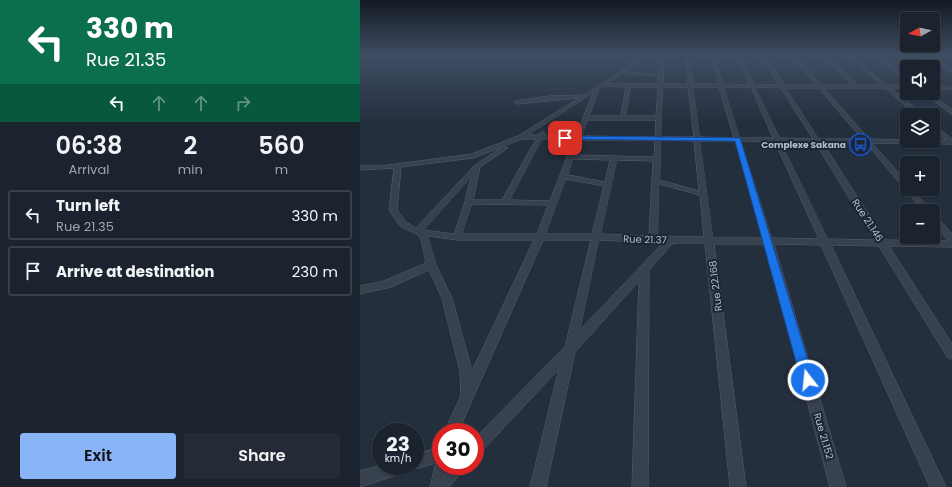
<!DOCTYPE html>
<html lang="en">
<head>
<meta charset="utf-8">
<style>
  body { margin:0; font-family:Poppins,sans-serif; background:#242b36; color:#f1f3f6; height:100vh; display:flex; flex-direction:column; font-size:15px; white-space:nowrap }
  * { box-sizing:border-box; margin:0 }
  p { font-size:13px; color:#a0a4aa }
  .icon { flex:none; width:22px; height:22px; fill:none; stroke:currentColor; stroke-width:2; stroke-linecap:round; stroke-linejoin:round }
  .map { position:relative; flex:1; overflow:hidden }
  .sheet { display:flex; flex-direction:column; background:#1b232e; width:360px }
  .sheet>* { flex:none }
  .guide { background:#0b6e4f; color:#fff; overflow:hidden }
  .needle { width:26px; rotate:262deg }
  .controls { position:absolute; left:540px; top:12px; display:grid; gap:8px }
  .controls a { display:grid; place-items:center; width:40px; height:40px; border-radius:4px; background:#1b232e; box-shadow:0 1px 3px #0004,0 0 0 1px #39404a; font-size:20px }
  .speed { position:absolute; left:12px; top:423px; display:flex; gap:8px; font-size:20px; font-weight:700; text-align:center }
  .speed>* { display:grid; place-content:center; width:52px; height:52px; border-radius:50%; background:#1b232e; box-shadow:0 1px 3px #0004,0 0 0 1px #39404a; line-height:1 }
  .speed small { font-size:10px; font-weight:400 }
  .speed .limit { border:6px solid #d22; background:#fff; color:#111 }
  .pin { position:absolute; display:grid; place-items:center; width:34px; height:34px; color:#fff; margin:-17px; border-radius:8px; box-shadow:0 2px 6px #0006 }
  .me { position:absolute; width:44px; margin:-22px; rotate:344deg; stroke-linejoin:round; filter:drop-shadow(0 0 3px #0008) }
  .turn { display:flex; align-items:center; gap:14px; height:84px; padding:0 20px; font-size:18px }
  .turn .icon { width:52px; height:52px; stroke-width:2.5 }
  .turn b { display:block; font-size:28px; line-height:34px }
  .lanes { display:flex; align-items:center; height:38px; padding:0 20px; background:#0003; justify-content:center; gap:20px; direction:ltr }
  .lanes .off { opacity:.35 }
  .eta { display:flex; justify-content:space-evenly; align-items:center; height:68px; text-align:center }
  .eta b { font-size:24px; font-weight:600; line-height:28px }
  .button { display:flex; gap:8px; margin-top:auto; padding:8px 20px }
  .button a { flex:1; height:46px; border-radius:4px; background:#8ab4f8; color:#111; font-size:16px; font-weight:600; line-height:46px; text-align:center }
  .button a+a { background:#242b36; color:#f1f3f6 }
  ul { padding:0; list-style:none }
  li { display:flex; align-items:center; gap:12px; height:50px; margin:0 8px 6px; padding:0 12px; border:2px solid #39404a; border-radius:4px }
  li div { flex:1 }
  li b { display:block; font-size:15px }
  li em { font-style:normal }
  main { display:flex; flex:1; min-height:0 }
  .map>svg:first-child { display:block }
</style>
</head>
<body>
<main>
<section class="sheet">
<div class="guide">
<div class="turn"><svg class="icon" aria-label="left" viewBox="0 0 24 24"><path d="M17 20v-9H6M10 6l-5 5 5 5"/></svg><div><b>330 m</b>Rue 21.35</div></div>
<div class="lanes"><svg class="icon" aria-label="left" viewBox="0 0 24 24"><path d="M17 20v-9H6M10 6l-5 5 5 5"/></svg><svg class="icon off" aria-label="ahead" viewBox="0 0 24 24"><path d="M12 20V5M6 11l6-6 6 6"/></svg><svg class="icon off" aria-label="ahead" viewBox="0 0 24 24"><path d="M12 20V5M6 11l6-6 6 6"/></svg><svg class="icon off" aria-label="right" viewBox="0 0 24 24"><path d="M7 20v-9h11M14 6l5 5-5 5"/></svg></div>
</div>
<div class="eta">
<div><b>06:38</b><p>Arrival</p></div>
<div><b>2</b><p>min</p></div>
<div><b>560</b><p>m</p></div>
</div>
<ul>
<li><svg class="icon" aria-label="left" viewBox="0 0 24 24"><path d="M17 20v-9H6M10 6l-5 5 5 5"/></svg><div><b>Turn left</b><p>Rue 21.35</p></div><em>330 m</em></li>
<li><svg class="icon" aria-label="arrive" viewBox="0 0 24 24"><path d="M6 21V4h12l-3 4 3 4H6"/></svg><div><b>Arrive at destination</b></div><em>230 m</em></li>
</ul>
<div class="button"><a>Exit</a><a>Share</a></div>
</section>
<div class="map">
<svg width="592" height="487" viewBox="0 0 592 487">
  <rect width="100%" height="100%" fill="#242f3e"/>
  <g fill="none" stroke-linecap="round" stroke-linejoin="round">
    <defs>
      <g id="minor">
        <path d="M273,55H277L273,67L266,72L299,74L300,55H304L303,84H328L325,55H329L333,84H359L350,55H354L363,84L389,85L376,55H380L394,85H419L401,55H405L424,85H456L431,55H435L461,85H492L462,55H466L498,85H522L486,55H490L527,85L547,86V88H531L563,115H557L525,88H464L509,139L547,140V141L586,140L573,129V124L592,139V144L512,143L547,182V189H552L571,211H563L506,143L462,142L525,240L588,241L573,223V215L576,216L592,234V247L529,246L592,344V359L588,358L519,246L471,245L586,487H570L461,245L414,244L486,487H470L405,244H354L386,487H370L345,243H315L311,245L289,270L288,487H272L279,281L215,352L186,487H170L199,369L120,453L115,455V438L205,347L231,240H183L98,432H84L101,396L100,371L82,298L69,270L31,287L0,294V286L24,281L66,263L61,239L58,235L40,226L29,210L34,168L0,170V166H21L112,154L158,136L219,98L157,104L154,102L155,101L189,96L224,95L269,66ZM263,74L299,76L298,84H248ZM244,86L266,87L261,116H229L239,89ZM271,87H298L296,116H266ZM303,87H328L334,137H301ZM333,87H359L374,138L340,137ZM364,87H391L413,138H380ZM395,87L421,88L453,139L420,138ZM426,88H459L502,139H459ZM233,93L216,136L184,135L185,133L182,131L178,135H168ZM228,120H296L295,137L222,136ZM163,139H176L142,200H113L120,167L148,148L143,147ZM182,139H214L190,201L150,200ZM221,140H295L294,157L215,155ZM301,140L334,141L339,191L300,180ZM340,141H375L403,238H353ZM381,141L415,142L459,239L412,238ZM421,142H455L515,240L468,239ZM142,147L115,165L56,228L46,222L37,210L41,167L113,158ZM213,159L250,160L245,182L208,175ZM257,160L293,161L289,236L241,234ZM111,177L105,202L94,234L64,230ZM206,179L244,186L232,234H186ZM299,184L340,195L344,237L298,236ZM112,204L188,205L177,234H102ZM68,236L97,240H174L112,371L92,298L76,265ZM239,240L303,243L220,330Z"/>
        <polygon points="512,55 517,55 547,77 547,80"/>
        <polygon points="562,55 567,55 592,69 592,72"/>
        <polygon points="589,55 592,55 592,57"/>
        <rect x="573" y="87" width="19" height="2"/>
        <polygon points="564,93 569,93 592,109 592,114"/>
        <polygon points="81,447 81,466 105,466 103,471 89,487 70,487 76,463 55,469 50,467 48,471 43,473 0,487 0,471 21,465 55,466 55,455"/>
      </g>
    </defs>
    <use href="#minor" stroke="#565f6c" stroke-width="1"/>
    <use href="#minor" fill="#38414e" fill-rule="evenodd"/>
  </g>
  <linearGradient id="sky" x2="0" y2="1"><stop stop-color="#141a22"/><stop offset="0.45" stop-color="#3f4d63"/><stop offset="1" stop-color="#3f4d63" stop-opacity="0"/></linearGradient>
  <rect width="592" height="123" fill="url(#sky)"/>
  <polygon fill="#1a73e8" stroke="#114b97" points="203,136 380,138 454,380 452,384 448,386 443,384 441,380 375,141 205,139 203,139"/>
  <defs>
    <symbol id="bus-ring" viewBox="-11 -11 22 22"><circle r="9.5" fill="#1d2633" stroke="#1a4fb4" stroke-width="1.5"/><path d="M-5-6H5V4H4V6H2V4H-2V6H-4V4H-5ZM-3.5-4V0h7V-4ZM-3.5 1.2v1.5H-2V1.2ZM2 1.2v1.5H3.5V1.2Z" fill="#1a4fb4"/></symbol>
  </defs>
  <g fill-rule="evenodd">
    <use href="#bus-ring" x="488" y="132" width="25" height="25"/>
  </g>
  <g text-anchor="middle" stroke-width="4" stroke-linejoin="round" paint-order="stroke">
    <g font-size="9" font-weight="bold" fill="#b4bcc9" stroke="#1d2633" text-anchor="end">
      <text x="486" y="148">Complexe Sakana</text>
    </g>
    <g font-size="10" fill="#b4bcc9" stroke="#1d2633">
      <text transform="translate(508 220) rotate(57)" y="4">Rue 21.146</text>
      <text transform="translate(285 239) rotate(2)" y="4">Rue 21.37</text>
      <text transform="translate(355 286) rotate(-97)" y="4">Rue 22.168</text>
      <text transform="translate(464 436) rotate(74)" y="4">Rue 21.152</text>
    </g>
  </g>
</svg>
<div class="controls">
<a><svg class="needle" viewBox="-14 -14 28 28"><path d="M0-13l5 13h-10z" fill="#e53935"/><path d="M0 13l5-13h-10z" fill="#a0a4aa"/></svg></a>
<a><svg class="icon" aria-label="sound" viewBox="0 0 24 24"><path d="M4 9h4l5-4v14l-5-4H4zM17 9q2 3 0 6"/></svg></a>
<a><svg class="icon" aria-label="layers" viewBox="0 0 24 24"><path d="M12 4l9 5-9 5-9-5zM3 14l9 5 9-5"/></svg></a>
<a>+</a>
<a>−</a>
</div>
<div class="speed"><div>23<small>km/h</small></div><div class="limit">30</div></div>
<div class="pin" style="left:205px;top:138px;background:#d93025"><svg class="icon" aria-label="arrive" viewBox="0 0 24 24"><path d="M6 21V4h12l-3 4 3 4H6"/></svg></div>
<svg class="me" style="left:448px;top:380px" viewBox="-20 -20 40 40"><circle r="17" fill="#1a73e8" stroke="#fff" stroke-width="3"/><path d="M0-11L8 9 0 5-8 9z" fill="#fff"/></svg>
</div>
</main>
</body>
</html>
